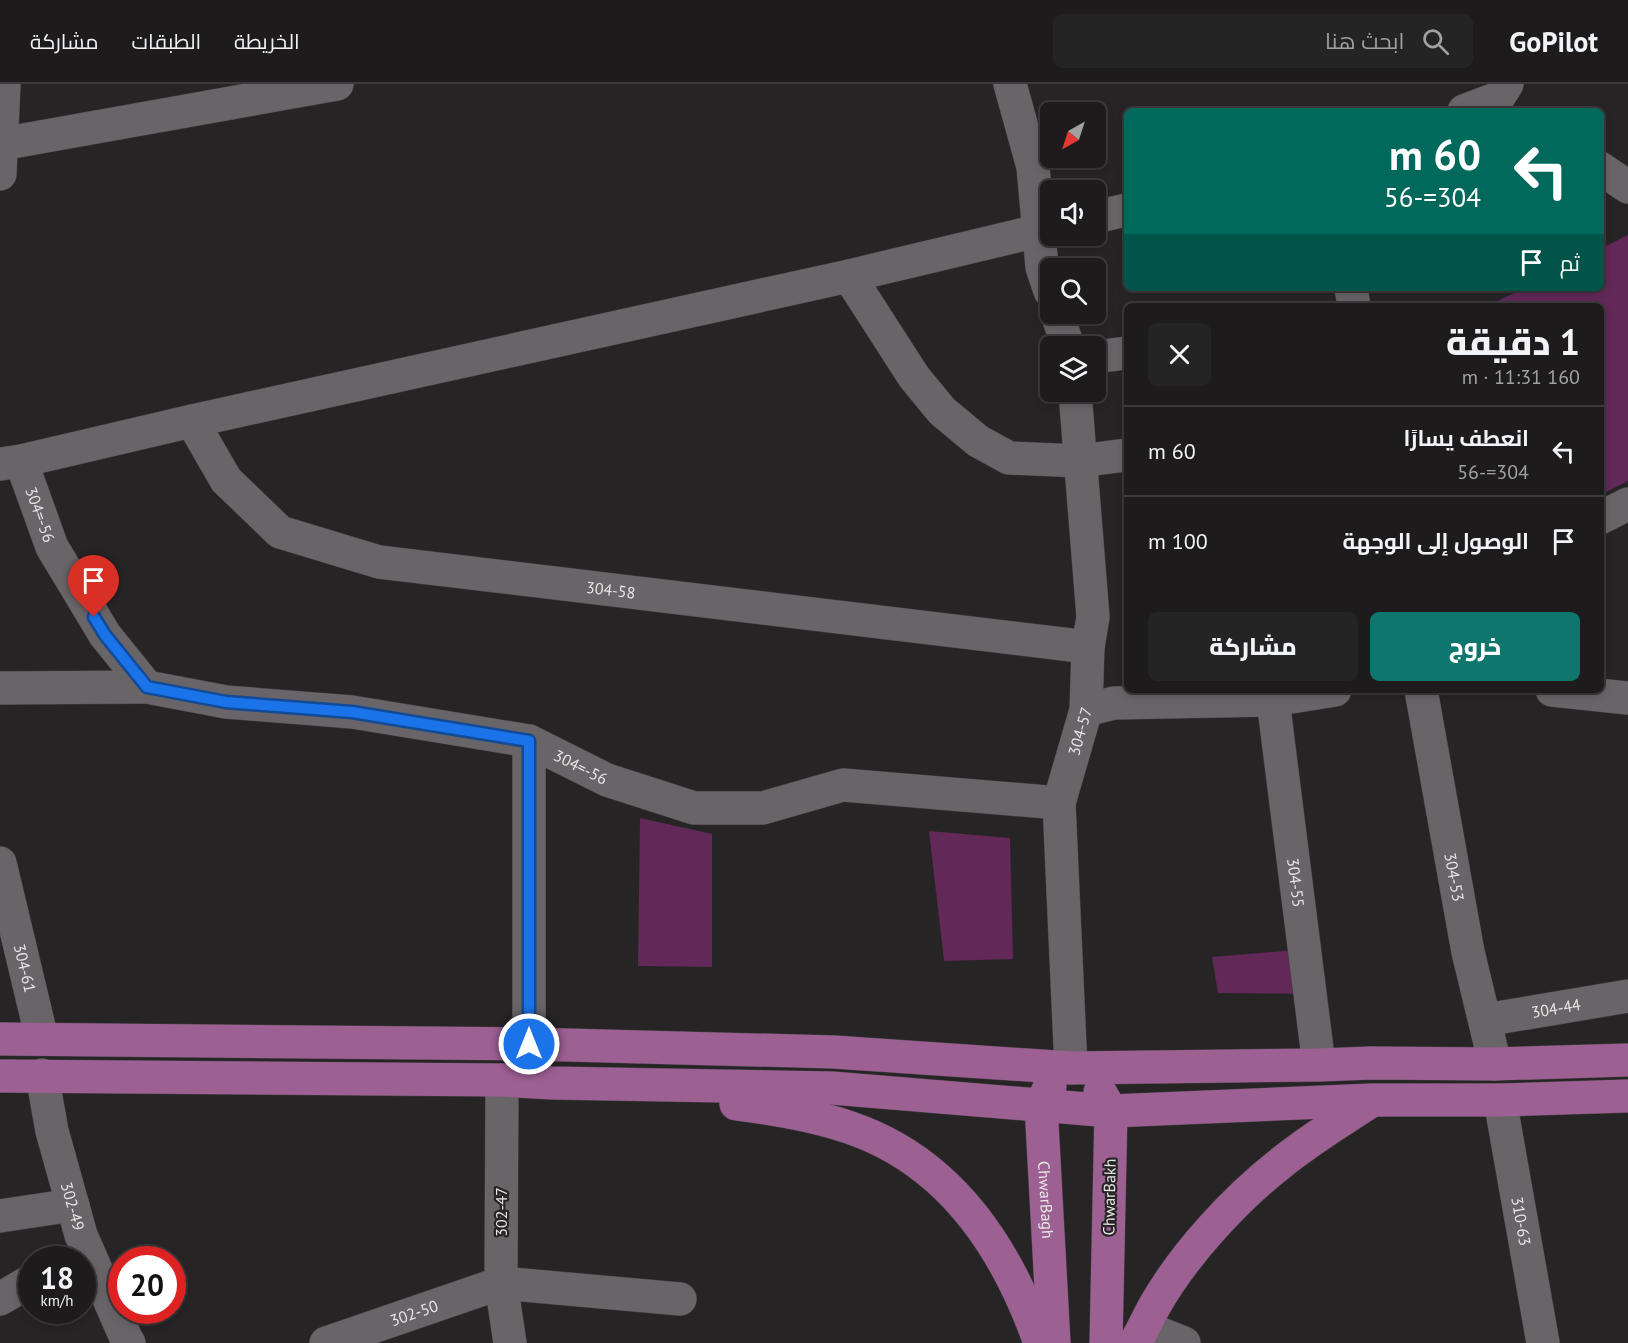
<!DOCTYPE html>
<html lang="ar">
<head>
<meta charset="utf-8">
<style>
  body { margin:0; font-family:"PT Sans",Cairo,sans-serif; background:#252425; color:#f1f3f6; direction:rtl; height:100vh; display:flex; flex-direction:column; font-size:22px; white-space:nowrap }
  * { box-sizing:border-box; margin:0 }
  p { font-size:20px; color:#a0a1a3 }
  .icon { flex:none; width:33px; height:33px; fill:none; stroke:currentColor; stroke-width:2; stroke-linecap:round; stroke-linejoin:round }
  .map { position:relative; flex:1; overflow:hidden; direction:ltr }
  .details { position:absolute; left:1124px; top:219px; width:480px; height:390px; display:flex; flex-direction:column; background:#1d1b1c; border-radius:9px; box-shadow:0 3px 9px #0003,0 0 0 2px #3b393b; direction:rtl }
  .details>* { flex:none }
  .hud { position:absolute; left:1124px; top:24px; width:480px; height:183px; border-radius:9px; box-shadow:0 3px 9px #0003,0 0 0 2px #3b393b; direction:rtl; background:#00695c; color:#fff; overflow:hidden }
  .needle { width:39px; rotate:219deg }
  .fabs { position:absolute; left:1040px; top:18px; display:grid; gap:12px }
  .fabs a { display:grid; place-items:center; width:66px; height:66px; border-radius:9px; background:#1d1b1c; box-shadow:0 3px 9px #0003,0 0 0 2px #3b393b; font-size:30px }
  .speed { position:absolute; left:18px; top:1162px; display:flex; gap:12px; font-size:30px; font-weight:700; text-align:center }
  .speed>* { display:grid; place-content:center; width:78px; height:78px; border-radius:50%; background:#1d1b1c; box-shadow:0 3px 9px #0003,0 0 0 2px #3b393b; line-height:1 }
  .speed small { font-size:15px; font-weight:400 }
  .speed .limit { border:9px solid #d22; background:#fff; color:#111 }
  .pin { position:absolute; display:grid; place-items:center; width:51px; height:51px; color:#fff; margin:-62px -26px; border-radius:50% 50% 50% 0; rotate:-45deg; box-shadow:0 0 6px #0007 }
  .pin .icon { rotate:45deg }
  .me { position:absolute; width:66px; margin:-33px; rotate:0deg; stroke-linejoin:round; filter:drop-shadow(0 0 4px #0008) }
  .turn { display:flex; align-items:center; gap:21px; height:126px; padding:0 24px; font-size:27px }
  .turn .icon { width:78px; height:78px; stroke-width:2.5 }
  .turn b { display:block; font-size:42px; line-height:51px }
  .then { display:flex; align-items:center; height:57px; padding:0 24px; background:#0003; gap:12px; font-size:22px }
  .round { display:grid; place-items:center; flex:none; width:63px; height:63px; border-radius:9px; background:#252425 }
  .summary { display:flex; align-items:center; justify-content:space-between; height:102px; padding:0 24px }
  h1 { font-size:36px; font-weight:800; line-height:45px }
  .action { display:flex; gap:12px; margin-top:auto; padding:12px 24px }
  .action a { flex:1; height:69px; border-radius:9px; background:#0f766e; color:#fff; font-size:24px; font-weight:800; line-height:69px; text-align:center }
  .action a+a { background:#252425; color:#f1f3f6 }
  ul { padding:0; list-style:none }
  li { display:flex; align-items:center; gap:18px; height:90px; padding:0 24px; border-top:2px solid #3b393b }
  li div { flex:1 }
  li b { display:block; font-size:22px }
  li em { font-style:normal }
  header { display:flex; align-items:center; gap:36px; box-sizing:border-box; height:84px; padding:0 30px; background:#1d1b1c; border-bottom:2px solid #3b393b }
  header strong { font-size:28px }
  nav { display:flex; gap:33px; margin-inline-start:auto; font-size:21px }
  .search { width:420px; height:54px; background:#252425; display:flex; align-items:center; gap:15px; box-sizing:border-box; padding:0 21px; border-radius:9px; color:#a0a1a3; font-size:22px }
  .map>svg:first-child { display:block }
</style>
</head>
<body>
<header>
<strong>GoPilot</strong>
<div class="search"><svg class="icon" aria-label="search" viewBox="0 0 24 24"><circle cx="10" cy="10" r="6"/><path d="M15 15l6 6"/></svg>ابحث هنا</div>
<nav><a>الخريطة</a><a>الطبقات</a><a>مشاركة</a></nav>
</header>
<div class="map">
<svg width="1628" height="1259" viewBox="0 0 1628 1259">
  <rect width="100%" height="100%" fill="#272426"/>
  <g fill="#612858">
    <polygon points="1628,151 1628,397 1600,411 1600,222 1488,222 1524,204 1600,204 1600,165"/>
    <polygon points="640,734 712,750 712,883 638,882"/>
    <polygon points="929,747 1010,754 1013,875 944,877"/>
    <polygon points="1297,866 1308,910 1218,909 1212,873"/>
  </g>
  <g fill="none" stroke-linecap="round" stroke-linejoin="round">
    <defs>
      <g id="minor">
        <polyline points="1010,0 1033,83 1042,183 1050,207"/>
        <polyline points="1464,27 1498,14 1507,0"/>
        <polyline points="0,59 1,60 337,0"/>
        <polyline points="1600,84 1628,103"/>
        <polyline points="0,90 4,0"/>
        <polyline points="1095,133 1126,126"/>
        <polyline points="849,192 914,293 942,327 978,357 1009,374 1080,377 1126,371"/>
        <polyline points="1351,204 1354,222"/>
        <polyline points="1057,230 1068,262"/>
        <polyline points="1095,273 1126,269"/>
        <path id="s1" d="M192,337L226,396L280,448L379,478L1088,563"/>
        <path id="s2" d="M21,377L52,463L105,551L147,603L226,618L352,628L529,657L607,696L694,724H763L843,701L1059,719"/>
        <polyline points="1,380 21,377 192,337 849,192 1050,144"/>
        <polyline points="1600,434 1628,420"/>
        <polyline points="0,604 147,603"/>
        <path id="s3" d="M1421,606L1468,868L1495,980"/>
        <polyline points="1552,606 1628,614"/>
        <path id="s4" d="M1273,616L1319,981"/>
        <polyline points="1086,626 1114,619 1273,616 1335,606"/>
        <path id="s5" d="M0,779L42,955"/>
        <path id="s6" d="M1485,936L1628,912"/>
        <polyline points="529,960 529,657"/>
        <path id="s7" d="M1071,984L1059,719L1086,626L1088,563L1093,533L1075,308"/>
        <path id="s8" d="M42,991L52,1047L81,1151L126,1254L129,1259"/>
        <polyline points="502,996 501,1199 510,1259"/>
        <path id="s9" d="M1500,1016L1543,1259"/>
        <polyline points="0,1132 73,1121"/>
        <polyline points="0,1215 32,1196"/>
        <polyline points="1144,1243 1184,1259"/>
        <path id="s10" d="M326,1259L501,1199L680,1215"/>
      </g>
      <g id="major">
        <polyline points="0,955 529,960 834,968 1071,984 1319,981 1371,979 1495,980 1628,976"/>
        <polyline points="0,992 502,996 552,999 832,1004 1111,1027 1372,1016 1500,1016 1628,1012"/>
        <path id="s11" d="M1050,1002L1041,1021L1054,1259"/>
        <polyline points="1100,1008 1111,1027 1106,1259"/>
        <path d="M736,1020C775,1025 814,1031 851,1044C950,1078 1007,1165 1040,1259"/>
        <path d="M1135,1259C1142,1247 1148,1234 1154,1223C1183,1171 1235,1115 1281,1079C1309,1056 1341,1037 1371,1017"/>
      </g>
    </defs>
    <use href="#minor" stroke="#444143" stroke-width="34"/>
    <use href="#major" stroke="#444143" stroke-width="34"/>
    <use href="#minor" stroke="#686467" stroke-width="33"/>
    <use href="#major" stroke="#9d6093" stroke-width="33"/>
  </g>
  <g fill="none" stroke-linecap="round" stroke-linejoin="round">
    <defs>
      <polyline id="route" points="94,533 105,551 147,603 226,618 352,628 529,657 529,960"/>
    </defs>
    <use href="#route" stroke="#114b97" stroke-width="15"/>
    <use href="#route" stroke="#1a73e8" stroke-width="10"/>
  </g>
  <g text-anchor="middle" stroke-width="4.5" stroke-linejoin="round" paint-order="stroke">
    <g font-size="16" fill="#e7e5e6" stroke="#272426">
      <text dy="6" stroke="none"><textPath href="#s2" startOffset="57">304=-56</textPath></text>
      <text dy="6" stroke="none"><textPath href="#s1" startOffset="480">304-58</textPath></text>
      <text dy="6" stroke="none"><textPath href="#s7" startOffset="340">304-57</textPath></text>
      <text dy="6" stroke="none"><textPath href="#s2" startOffset="705">304=-56</textPath></text>
      <text dy="6" stroke="none"><textPath href="#s3" startOffset="190">304-53</textPath></text>
      <text dy="6" stroke="none"><textPath href="#s4" startOffset="184">304-55</textPath></text>
      <text dy="6" stroke="none"><textPath href="#s5" startOffset="108">304-61</textPath></text>
      <text dy="6" stroke="none"><textPath href="#s6" startOffset="72">304-44</textPath></text>
      <text transform="translate(1109 1113) rotate(-89)" y="6">ChwarBakh</text>
      <text dy="6" stroke="none"><textPath href="#s11" startOffset="116">ChwarBagh</textPath></text>
      <text dy="6" stroke="none"><textPath href="#s8" startOffset="135">302-49</textPath></text>
      <text transform="translate(501 1128) rotate(-90)" y="6">302-47</text>
      <text dy="6" stroke="none"><textPath href="#s9" startOffset="123">310-63</textPath></text>
      <text dy="6" stroke="none"><textPath href="#s10" startOffset="93">302-50</textPath></text>
    </g>
  </g>
</svg>
<div class="fabs">
<a><svg class="needle" viewBox="-14 -14 28 28"><path d="M0-13l5 13h-10z" fill="#e53935"/><path d="M0 13l5-13h-10z" fill="#a0a1a3"/></svg></a>
<a><svg class="icon" aria-label="sound" viewBox="0 0 24 24"><path d="M4 9h4l5-4v14l-5-4H4zM17 9q2 3 0 6"/></svg></a>
<a><svg class="icon" aria-label="search" viewBox="0 0 24 24"><circle cx="10" cy="10" r="6"/><path d="M15 15l6 6"/></svg></a>
<a><svg class="icon" aria-label="layers" viewBox="0 0 24 24"><path d="M12 4l9 5-9 5-9-5zM3 14l9 5 9-5"/></svg></a>
</div>
<div class="speed"><div>18<small>km/h</small></div><div class="limit">20</div></div>
<div class="pin" style="left:94px;top:533px;background:#d93025"><svg class="icon" aria-label="arrive" viewBox="0 0 24 24"><path d="M6 21V4h12l-3 4 3 4H6"/></svg></div>
<svg class="me" style="left:529px;top:960px" viewBox="-20 -20 40 40"><circle r="17" fill="#1a73e8" stroke="#fff" stroke-width="3"/><path d="M0-11L8 9 0 5-8 9z" fill="#fff"/></svg>
<div class="hud">
<div class="turn"><svg class="icon" aria-label="left" viewBox="0 0 24 24"><path d="M17 20v-9H6M10 6l-5 5 5 5"/></svg><div><b>60 m</b>304=-56</div></div>
<div class="then">ثم<svg class="icon" aria-label="arrive" viewBox="0 0 24 24"><path d="M6 21V4h12l-3 4 3 4H6"/></svg></div>
</div>
<section class="details">
<div class="summary"><div><h1>1 دقيقة</h1><p>160 m · 11:31</p></div><a class="round"><svg class="icon" aria-label="close" viewBox="0 0 24 24"><path d="M6 6l12 12M18 6L6 18"/></svg></a></div>
<ul>
<li><svg class="icon" aria-label="left" viewBox="0 0 24 24"><path d="M17 20v-9H6M10 6l-5 5 5 5"/></svg><div><b>انعطف يسارًا</b><p>304=-56</p></div><em>60 m</em></li>
<li><svg class="icon" aria-label="arrive" viewBox="0 0 24 24"><path d="M6 21V4h12l-3 4 3 4H6"/></svg><div><b>الوصول إلى الوجهة</b></div><em>100 m</em></li>
</ul>
<div class="action"><a>خروج</a><a>مشاركة</a></div>
</section>
</div>
</body>
</html>
